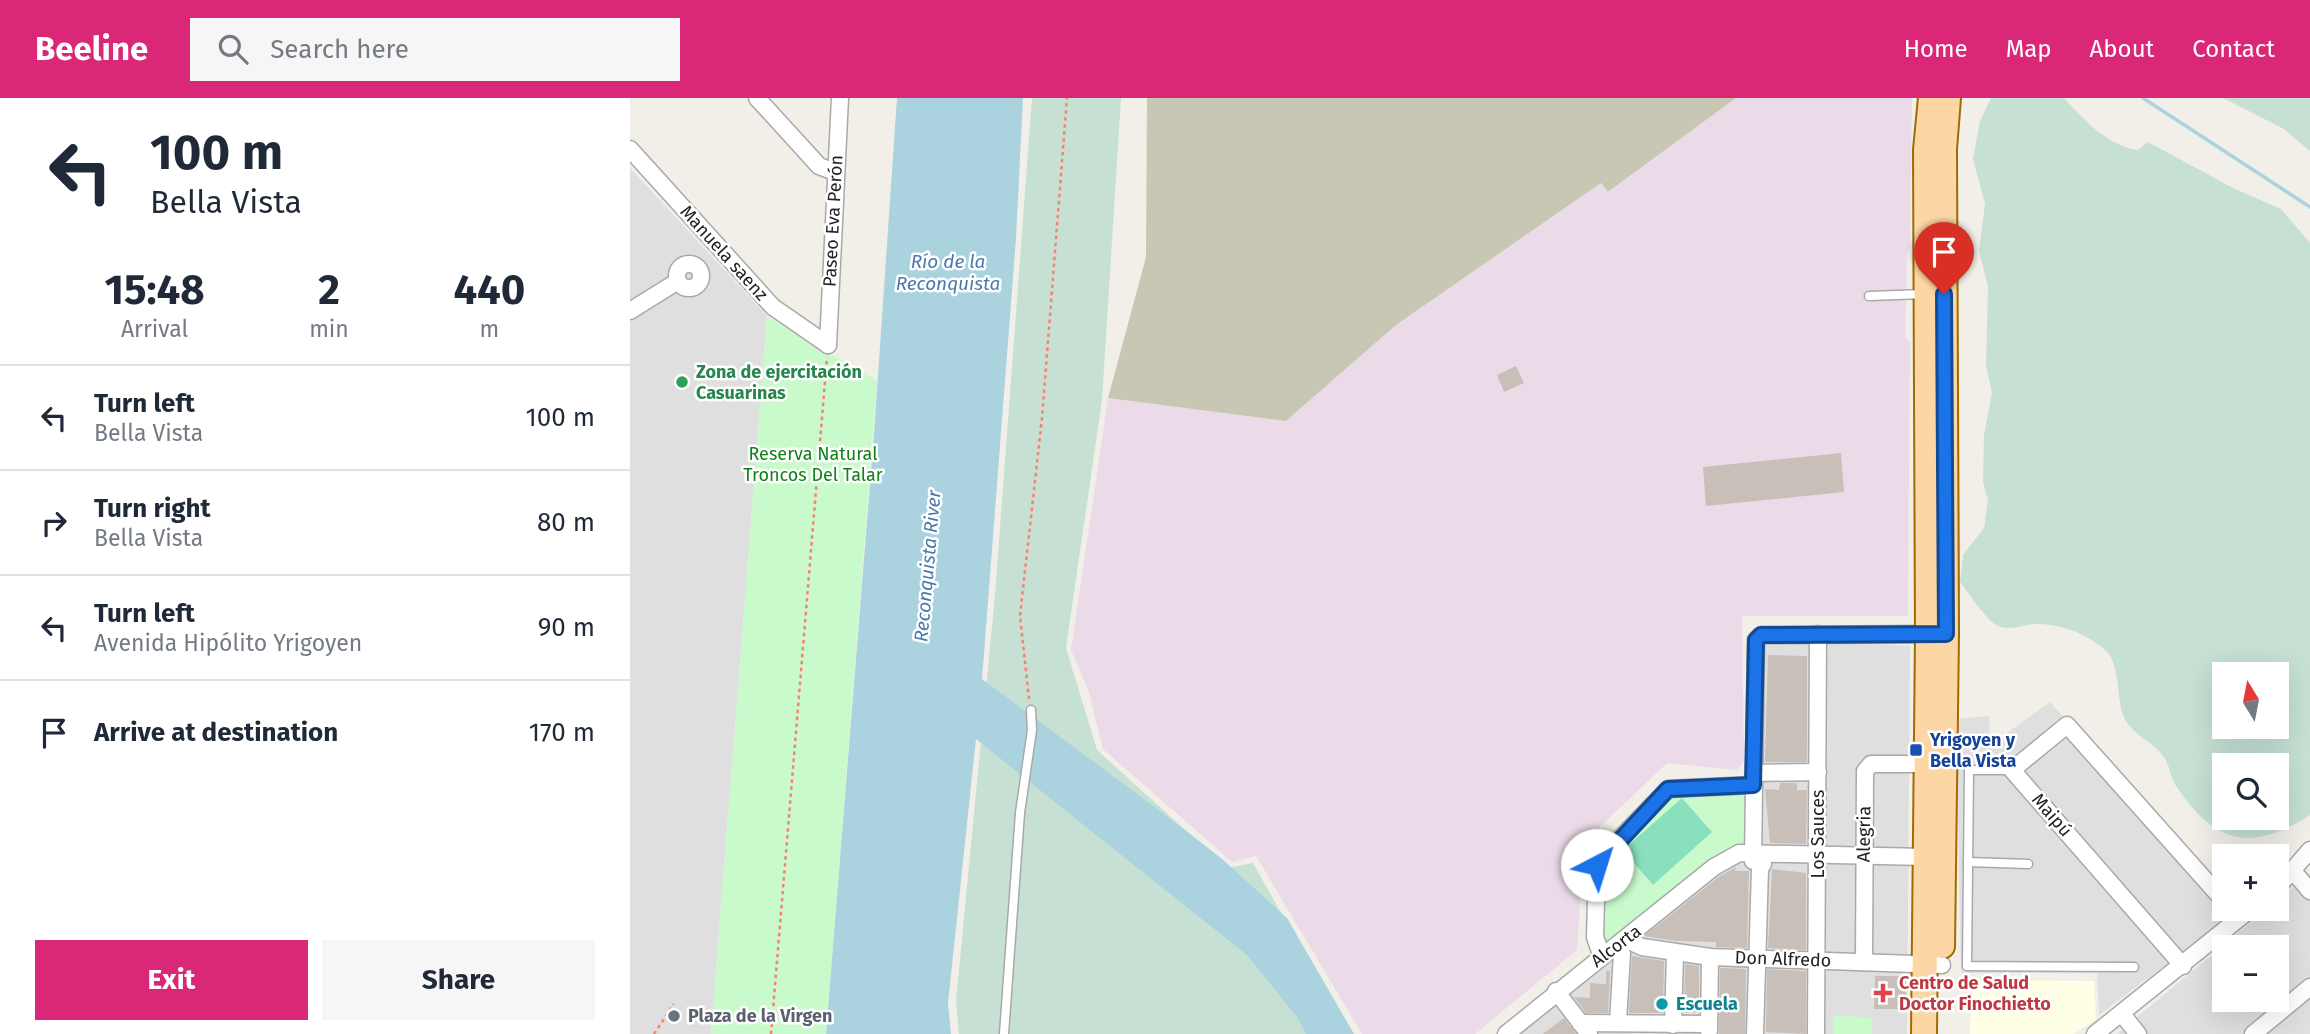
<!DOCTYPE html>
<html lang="en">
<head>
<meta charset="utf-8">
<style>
  body { margin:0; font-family:"Fira Sans",sans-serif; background:#f6f6f7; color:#1f2937; height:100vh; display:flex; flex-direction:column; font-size:26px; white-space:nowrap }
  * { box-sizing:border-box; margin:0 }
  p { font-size:23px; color:#747a83 }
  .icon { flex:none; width:38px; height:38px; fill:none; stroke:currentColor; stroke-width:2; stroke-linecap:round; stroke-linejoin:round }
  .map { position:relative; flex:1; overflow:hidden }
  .sheet { display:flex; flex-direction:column; background:#fff; width:630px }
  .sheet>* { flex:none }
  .hud { background:#fff; color:#1f2937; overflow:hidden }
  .needle { width:46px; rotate:350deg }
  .controls { position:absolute; left:1582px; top:564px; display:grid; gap:14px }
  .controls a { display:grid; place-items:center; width:77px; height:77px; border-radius:0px; background:#fff; box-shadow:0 7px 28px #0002; font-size:35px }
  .pin { position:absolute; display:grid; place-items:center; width:60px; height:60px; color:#fff; margin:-72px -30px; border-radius:50% 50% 50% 0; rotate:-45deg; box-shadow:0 0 7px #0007 }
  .pin .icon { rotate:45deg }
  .me { position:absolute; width:77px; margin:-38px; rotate:40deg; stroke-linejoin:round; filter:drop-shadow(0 0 5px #0008) }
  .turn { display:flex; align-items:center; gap:24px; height:147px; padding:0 35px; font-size:32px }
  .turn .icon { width:91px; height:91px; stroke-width:2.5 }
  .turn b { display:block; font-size:49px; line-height:60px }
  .eta { display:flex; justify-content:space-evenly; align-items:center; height:119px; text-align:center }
  .eta b { font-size:42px; font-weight:700; line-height:49px }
  .cta { display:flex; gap:14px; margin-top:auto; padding:14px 35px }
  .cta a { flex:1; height:80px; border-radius:0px; background:#db2777; color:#fff; font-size:28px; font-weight:700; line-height:80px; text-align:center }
  .cta a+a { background:#f6f6f7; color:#1f2937 }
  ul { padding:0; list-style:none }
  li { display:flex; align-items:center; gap:21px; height:105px; padding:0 35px; border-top:2px solid #e0e1e3 }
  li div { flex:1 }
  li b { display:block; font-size:26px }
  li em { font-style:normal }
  header { display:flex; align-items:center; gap:42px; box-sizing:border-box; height:98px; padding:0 35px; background:#db2777; color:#fff }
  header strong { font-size:33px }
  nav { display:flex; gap:38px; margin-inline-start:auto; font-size:24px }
  .search { width:490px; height:63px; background:#f6f6f7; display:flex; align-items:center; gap:18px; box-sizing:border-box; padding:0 24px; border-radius:0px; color:#747a83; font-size:26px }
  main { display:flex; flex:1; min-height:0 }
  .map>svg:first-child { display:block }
</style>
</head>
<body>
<header>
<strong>Beeline</strong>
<div class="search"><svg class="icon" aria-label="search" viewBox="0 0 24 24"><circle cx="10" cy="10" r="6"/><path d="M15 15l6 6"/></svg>Search here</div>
<nav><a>Home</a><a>Map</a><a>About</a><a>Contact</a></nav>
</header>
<main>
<section class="sheet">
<div class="hud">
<div class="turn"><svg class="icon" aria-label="left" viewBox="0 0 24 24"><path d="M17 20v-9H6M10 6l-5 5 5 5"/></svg><div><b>100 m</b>Bella Vista</div></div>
</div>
<div class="eta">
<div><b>15:48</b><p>Arrival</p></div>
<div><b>2</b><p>min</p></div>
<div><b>440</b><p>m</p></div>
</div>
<ul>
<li><svg class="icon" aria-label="left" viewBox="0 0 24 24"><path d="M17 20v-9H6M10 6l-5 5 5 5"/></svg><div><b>Turn left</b><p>Bella Vista</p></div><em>100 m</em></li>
<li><svg class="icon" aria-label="right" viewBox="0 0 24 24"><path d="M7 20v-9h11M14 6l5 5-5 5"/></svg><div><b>Turn right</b><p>Bella Vista</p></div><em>80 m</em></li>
<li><svg class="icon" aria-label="left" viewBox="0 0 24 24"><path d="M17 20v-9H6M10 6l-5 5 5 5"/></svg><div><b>Turn left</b><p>Avenida Hipólito Yrigoyen</p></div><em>90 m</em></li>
<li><svg class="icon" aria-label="arrive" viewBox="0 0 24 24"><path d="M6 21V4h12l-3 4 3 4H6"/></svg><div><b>Arrive at destination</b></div><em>170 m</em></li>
</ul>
<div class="cta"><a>Exit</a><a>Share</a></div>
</section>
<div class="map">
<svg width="1680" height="936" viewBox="0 0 1680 936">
  <rect width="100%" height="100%" fill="#f2efe9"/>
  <g fill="#e0dfdf" fill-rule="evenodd">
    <polygon points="0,70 137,218 81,936 0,936"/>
    <polygon points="1131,541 1280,548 1277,936 883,936 963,871 973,765 1043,700 1129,697"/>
    <polygon points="1420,604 1594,795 1594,810 1609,811 1469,917 1467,875 1331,875 1326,621 1359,618 1360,647"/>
    <path d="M1680,775V936H1487L1638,810H1647V803ZM1594,849H1647V901H1594Z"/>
  </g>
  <polygon fill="#ebdbe8" points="1106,0 1282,0 1280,153 1277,155 1275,238 1280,245 1278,518 1112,518 1114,663 1107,672 1037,665 954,744 947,852 845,936 732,936 626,758 602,764 473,651 459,594 441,552 478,300 656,323 766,227 971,85 979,94"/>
  <polygon fill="#ffffe5" points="1341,882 1464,883 1466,921 1444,936 1340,936"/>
  <polygon fill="#c7c7b4" points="517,0 1106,0 978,94 971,85 766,227 656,323 478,300 516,159"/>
  <g fill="#c6e0d4" fill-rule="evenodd">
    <polygon points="402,0 491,0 472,302 436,550 467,652 597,770 623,765 719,936 329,936 326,903 365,497"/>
    <path d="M1361,0H1434C1454,22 1478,48 1508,52L1518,44L1603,90L1651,111L1680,145V717C1621,755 1585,746 1546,688C1540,680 1540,667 1534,659C1523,643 1500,636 1493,617C1486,598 1491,565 1474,551C1457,536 1433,527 1410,526C1396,525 1382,534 1368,528C1357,523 1338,494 1330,484L1333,457L1354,430L1358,402L1353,384L1354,337L1362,295L1356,268L1358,189L1349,153L1355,106L1343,61L1350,23ZM1594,576H1647V628H1594ZM1594,667H1647V719H1594Z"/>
    <polygon points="1593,0 1680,0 1680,53 1654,31"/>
  </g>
  <g fill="#c8facc">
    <polygon points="137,218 247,283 196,936 81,936"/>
    <polygon points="1109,696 1116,699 1116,743 1083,761 988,837 980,841 971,838 972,768 1039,699"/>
    <polygon points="1203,917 1242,920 1242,936 1203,936"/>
  </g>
  <polygon fill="#88e0be" points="1052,700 1082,734 1023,787 993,752"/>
  <polygon fill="#aad3df" points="267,0 393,0 386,140 352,581 542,722 591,760 657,820 724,936 676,936 667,919 617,857 346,641 318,905 321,936 196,936 244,336"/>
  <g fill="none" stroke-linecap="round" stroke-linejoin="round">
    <polyline stroke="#aad3df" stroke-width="3.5" points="1513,0 1680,109"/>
  </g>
  <g fill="#c7bfb8">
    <polygon points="886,268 894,285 874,294 867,277"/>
    <polygon points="1211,355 1214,394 1076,408 1073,369"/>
    <polygon points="1138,557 1177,558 1177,664 1135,664"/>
    <polygon points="1150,685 1167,685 1167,692 1177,692 1176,746 1140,745 1135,691 1149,692"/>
    <polygon points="1106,769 1105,773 1119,773 1117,850 1086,849 1086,844 1046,843 1014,838 1090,778"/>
    <polygon points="1142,771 1176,775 1176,852 1138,850"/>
    <polygon points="1002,858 1034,863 1033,915 999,915"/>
    <polygon points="1055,866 1069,868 1069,914 1054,915"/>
    <polygon points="1090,870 1116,871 1115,936 1089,936"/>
    <polygon points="1137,871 1176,873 1176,936 1136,934"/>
    <polygon points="976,873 980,873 978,915 956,915 944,899 960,900 960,885 976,886"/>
    <polygon points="1245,878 1276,878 1276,911 1244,911"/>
    <polygon points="934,920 946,936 913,936"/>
  </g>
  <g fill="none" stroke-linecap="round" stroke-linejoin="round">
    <defs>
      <g id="service">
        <polyline points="1239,198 1294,196"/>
        <polyline points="1382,672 1339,672 1337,868 1504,869"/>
        <polyline points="1338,764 1398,766"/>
        <polyline points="374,936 390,715 402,632 401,612"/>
      </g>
      <g id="minor">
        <polyline points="127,0 189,68 205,74"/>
        <polyline points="0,51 143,209 198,247"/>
        <circle cx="59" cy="178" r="12"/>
        <polyline points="0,213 48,183"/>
        <polyline points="198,247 210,0"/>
        <polyline points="1124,675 1188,674"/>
        <polyline points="1123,763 1126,542 1131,537 1307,536"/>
        <polyline points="1663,773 1680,793"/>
        <polyline points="1647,790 1680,752"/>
        <polyline points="997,842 1012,849 1080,859 1312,867"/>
        <polyline points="988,849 992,856 988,924"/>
        <polyline points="972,859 965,839 967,767 971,760 1038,691 1123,687"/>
        <polyline points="1234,864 1235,673 1241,666 1296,666"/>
        <polyline points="1553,868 1382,672 1437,627 1594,803"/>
        <polyline points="926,893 959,936"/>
        <polyline points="1492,916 1508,936"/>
        <polyline points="950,925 1078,926"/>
        <polyline points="1043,927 1045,855"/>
        <polyline points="1079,933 1080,859"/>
        <polyline points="876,936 1084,769 1109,755 1295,759"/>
        <polyline points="1125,936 1130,771 1133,766"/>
        <polyline points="1186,936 1188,536"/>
        <polyline points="1465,936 1622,810"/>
        <polyline points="1623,936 1680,889"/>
      </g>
      <g id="primary">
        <polyline points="1312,848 1316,536 1314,51 1318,0"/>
        <polyline points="1294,936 1298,537 1296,52 1301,0"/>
      </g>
    </defs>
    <use href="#service" stroke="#a9a9a9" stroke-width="11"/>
    <use href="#minor" stroke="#a9a9a9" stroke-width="19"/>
    <use href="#primary" stroke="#a06b00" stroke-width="28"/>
    <g stroke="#fa8072" stroke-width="2.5" stroke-dasharray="3.5 3.5" stroke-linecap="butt">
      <polyline points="399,601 390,518 412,320 437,0"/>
      <polyline points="24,936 44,906"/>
      <polyline points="141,936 197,259"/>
    </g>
    <use href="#service" stroke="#fff" stroke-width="8"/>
    <use href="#minor" stroke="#fff" stroke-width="16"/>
    <use href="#primary" stroke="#fcd6a4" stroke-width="24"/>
  </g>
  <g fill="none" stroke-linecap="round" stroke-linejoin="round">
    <defs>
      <polyline id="route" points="967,767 1038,691 1123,687 1126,542 1131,537 1316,536 1314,196"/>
    </defs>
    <use href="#route" stroke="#114b97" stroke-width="18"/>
    <use href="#route" stroke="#1a73e8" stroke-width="12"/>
  </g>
  <circle fill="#2e9e5b" stroke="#fff" stroke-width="2.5" cx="52" cy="284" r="7"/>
  <rect fill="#1a4fb4" stroke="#fff" stroke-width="2.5" x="1279" y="645" width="14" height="14" rx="3.5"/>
  <path fill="#e0444e" stroke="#fff" stroke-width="2.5" d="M1249.5 884.5h7v7h7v7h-7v7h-7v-7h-7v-7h7z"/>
  <circle fill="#0f9aa8" stroke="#fff" stroke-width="2.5" cx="1032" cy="906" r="7"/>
  <circle fill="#6b7280" stroke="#fff" stroke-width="2.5" cx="44" cy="918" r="7"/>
  <g text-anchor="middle" stroke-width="5" stroke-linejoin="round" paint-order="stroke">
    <g font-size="18" fill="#222" stroke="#fff">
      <text transform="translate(203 123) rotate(-87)" y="6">Paseo Eva Perón</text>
      <text transform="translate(94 155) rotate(48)" y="6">Manuela saenz</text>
      <text transform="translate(1422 717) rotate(49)" y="6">Maipú</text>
      <text transform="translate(1188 736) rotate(-90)" y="6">Los Sauces</text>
      <text transform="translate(1234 736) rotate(-89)" y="6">Alegria</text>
      <text transform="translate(986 848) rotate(-37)" y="6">Alcorta</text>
      <text transform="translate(1153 861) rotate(2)" y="6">Don Alfredo</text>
    </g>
    <g font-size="18" font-weight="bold" fill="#27864d" stroke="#fff" text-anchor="start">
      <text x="66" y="280">Zona de ejercitación<tspan x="66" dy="21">Casuarinas</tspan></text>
    </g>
    <g font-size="18" fill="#0c8416" stroke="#fff">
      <text x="183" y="362">Reserva Natural<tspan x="183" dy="21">Troncos Del Talar</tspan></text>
    </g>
    <g font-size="18" font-weight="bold" fill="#164399" stroke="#fff" text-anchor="start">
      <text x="1300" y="648">Yrigoyen y<tspan x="1300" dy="21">Bella Vista</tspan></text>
    </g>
    <g font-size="18" font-weight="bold" fill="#be3a42" stroke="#fff" text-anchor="start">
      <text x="1269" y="891">Centro de Salud<tspan x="1269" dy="21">Doctor Finochietto</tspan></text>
    </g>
    <g font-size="18" font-weight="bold" fill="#0d838f" stroke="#fff" text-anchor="start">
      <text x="1046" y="912">Escuela</text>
    </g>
    <g font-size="18" font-weight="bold" fill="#5b616d" stroke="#fff" text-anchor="start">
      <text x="58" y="924">Plaza de la Virgen</text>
    </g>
    <g font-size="19" font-style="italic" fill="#4a7aab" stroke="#fff">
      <text x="318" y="170">Río de la<tspan x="318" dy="22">Reconquista</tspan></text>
      <text transform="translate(297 468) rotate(-85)" y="7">Reconquista River</text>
    </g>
  </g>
</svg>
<div class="controls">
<a><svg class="needle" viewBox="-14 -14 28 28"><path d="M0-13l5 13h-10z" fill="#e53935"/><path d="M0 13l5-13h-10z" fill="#747a83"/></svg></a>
<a><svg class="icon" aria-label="search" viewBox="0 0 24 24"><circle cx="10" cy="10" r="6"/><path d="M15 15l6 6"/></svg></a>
<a>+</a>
<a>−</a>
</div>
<div class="pin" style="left:1314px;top:196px;background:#d93025"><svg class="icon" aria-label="arrive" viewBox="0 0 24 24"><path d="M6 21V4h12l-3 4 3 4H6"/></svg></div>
<svg class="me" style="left:967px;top:767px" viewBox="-20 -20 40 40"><circle r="19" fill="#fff"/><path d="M0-13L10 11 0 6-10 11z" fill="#1a73e8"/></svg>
</div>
</main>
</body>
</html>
